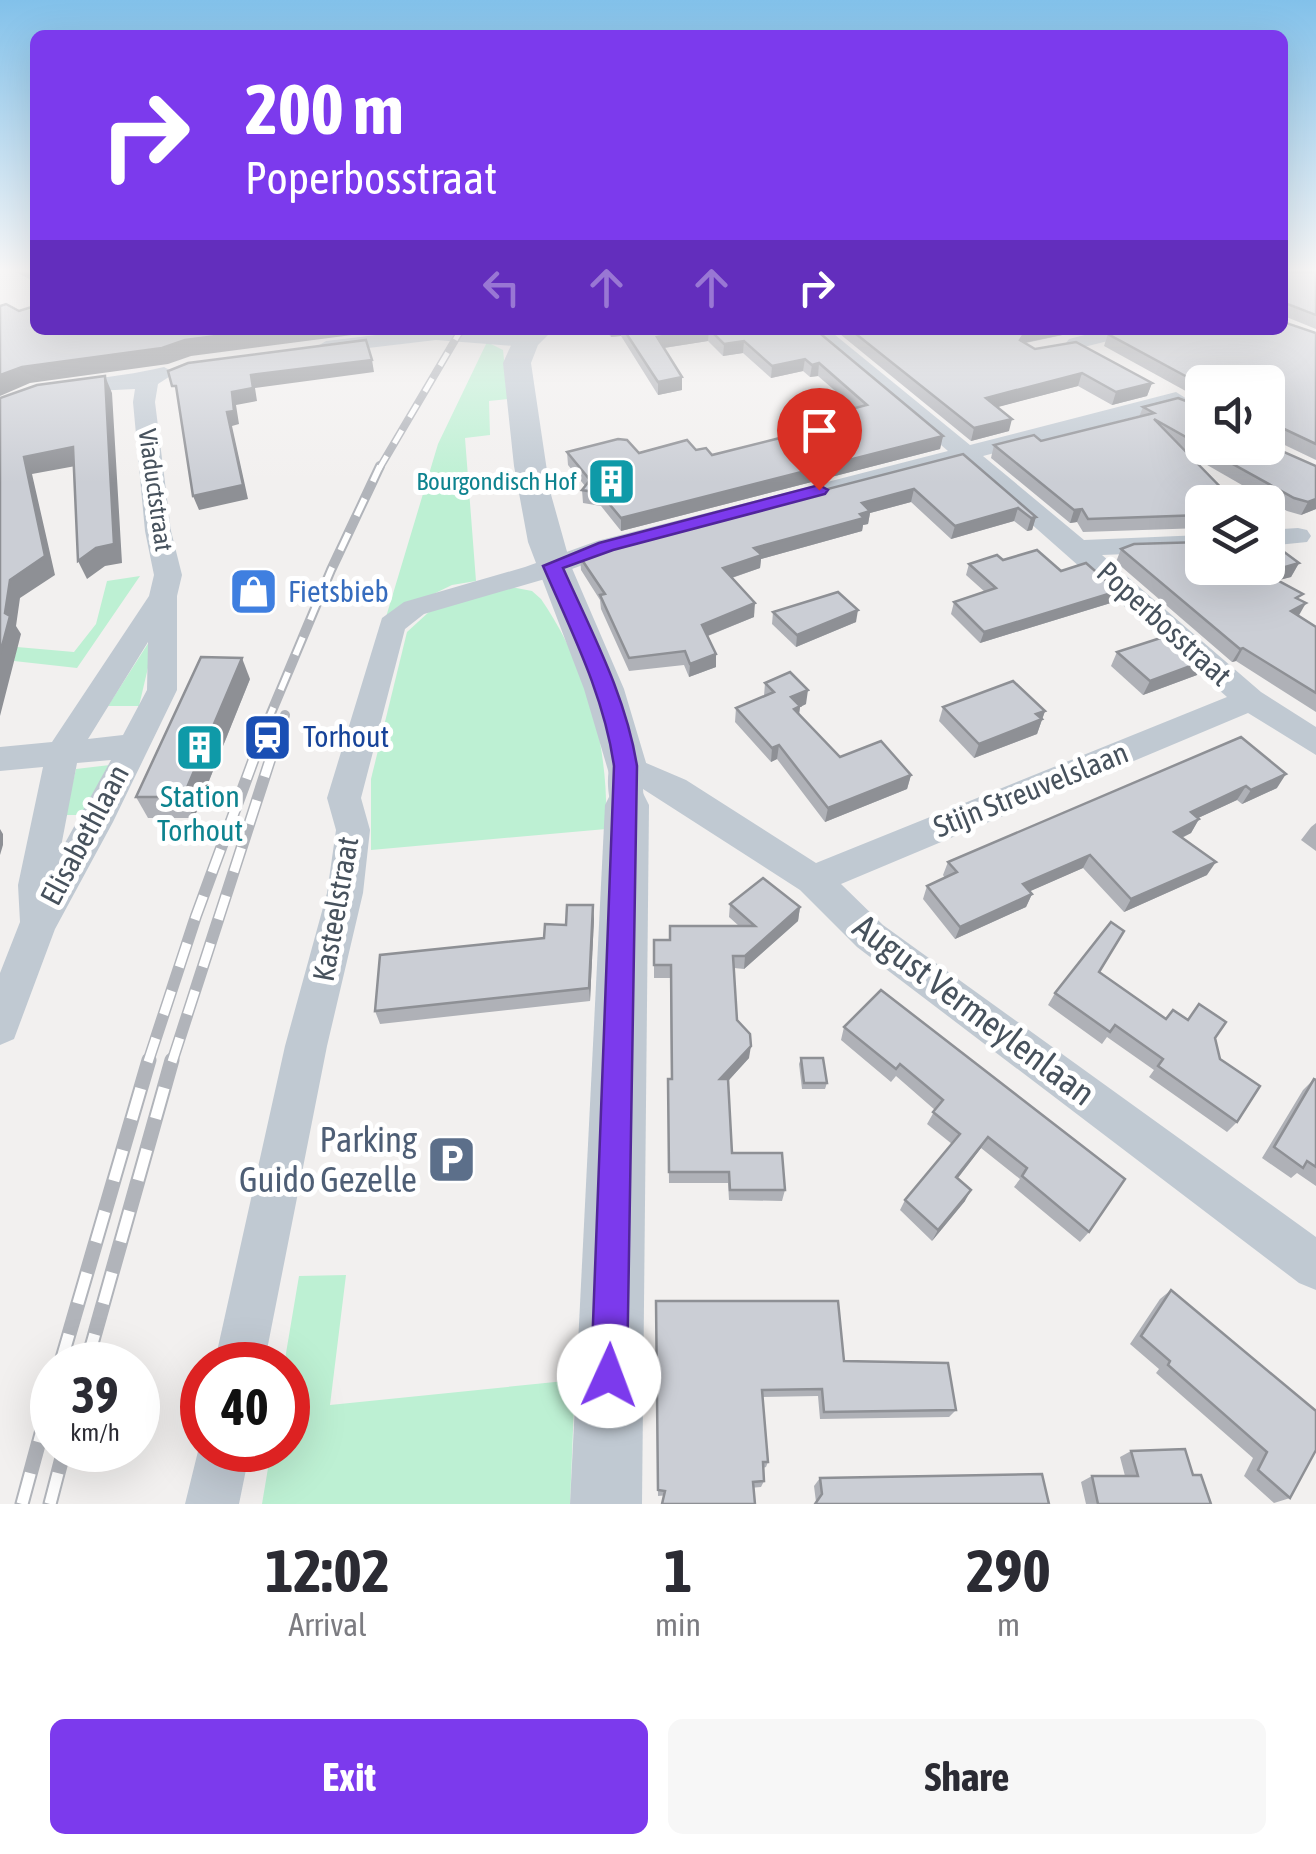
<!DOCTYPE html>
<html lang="en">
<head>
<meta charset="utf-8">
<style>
  body { margin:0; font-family:"Asap Condensed",sans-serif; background:#f7f7f7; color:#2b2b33; height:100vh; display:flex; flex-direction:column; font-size:38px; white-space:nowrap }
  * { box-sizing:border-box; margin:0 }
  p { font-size:32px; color:#7c7c81 }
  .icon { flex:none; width:55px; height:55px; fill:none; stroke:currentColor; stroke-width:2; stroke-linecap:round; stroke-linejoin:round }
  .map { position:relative; height:1504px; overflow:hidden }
  .drawer { display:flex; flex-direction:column; background:#fff; flex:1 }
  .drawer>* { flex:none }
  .banner { position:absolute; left:30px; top:30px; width:1258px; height:305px; border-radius:15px; box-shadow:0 10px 40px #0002; background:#7c3aed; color:#fff; overflow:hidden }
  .tools { position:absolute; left:1185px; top:365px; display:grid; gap:20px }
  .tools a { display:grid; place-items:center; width:100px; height:100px; border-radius:15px; background:#fff; box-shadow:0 10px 40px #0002; font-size:50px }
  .speed { position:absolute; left:30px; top:1342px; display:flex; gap:20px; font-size:50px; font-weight:700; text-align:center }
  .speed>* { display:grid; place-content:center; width:130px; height:130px; border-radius:50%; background:#fff; box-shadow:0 10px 40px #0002; line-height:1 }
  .speed small { font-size:25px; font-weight:400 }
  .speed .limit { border:15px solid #d22; background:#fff; color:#111 }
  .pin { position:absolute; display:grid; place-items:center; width:85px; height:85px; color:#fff; margin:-102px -42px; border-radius:50% 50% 50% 0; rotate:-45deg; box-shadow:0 0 10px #0007 }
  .pin .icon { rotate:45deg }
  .me { position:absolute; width:110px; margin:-55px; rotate:2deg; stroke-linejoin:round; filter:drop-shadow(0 0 8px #0008) }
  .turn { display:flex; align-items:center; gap:35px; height:210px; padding:0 50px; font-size:45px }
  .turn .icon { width:130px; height:130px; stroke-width:2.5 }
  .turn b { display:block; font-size:70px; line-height:85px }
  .lanes { display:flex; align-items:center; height:95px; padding:0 50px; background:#0003; justify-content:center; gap:50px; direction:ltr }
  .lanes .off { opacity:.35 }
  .eta { display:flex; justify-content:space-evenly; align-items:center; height:170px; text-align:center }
  .eta b { font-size:60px; font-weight:700; line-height:70px }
  .button { display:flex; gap:20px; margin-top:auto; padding:20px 50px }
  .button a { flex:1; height:115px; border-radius:15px; background:#7c3aed; color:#fff; font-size:40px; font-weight:700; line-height:115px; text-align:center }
  .button a+a { background:#f7f7f7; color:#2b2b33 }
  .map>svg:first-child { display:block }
</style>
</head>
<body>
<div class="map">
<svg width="1316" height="1504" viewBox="0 0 1316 1504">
  <rect width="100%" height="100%" fill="#f2f0ef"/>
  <g fill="#bdf0d3">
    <polygon points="487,342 503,350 508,399 489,401 490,435 465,438 476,581 452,585 386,617 438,444"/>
    <polygon points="140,576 77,668 14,661 17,647 74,652 96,624 107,581"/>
    <path d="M511,587L532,591L541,599C588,668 609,746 606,829L371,850V779L407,632L430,611Z"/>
    <polygon points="149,642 154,642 139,706 108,706"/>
    <polygon points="110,765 83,815 65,815 76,769"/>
    <polygon points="346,1275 330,1405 575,1380 570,1504 262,1504 271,1450 288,1450 288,1365 284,1365 299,1276"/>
  </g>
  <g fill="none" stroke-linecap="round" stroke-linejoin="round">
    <g fill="#c0c9d2" fill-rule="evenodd">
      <polygon points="418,330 526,335 536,341 526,347 436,340 326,353 316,347 326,341"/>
      <path d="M807,330H829L970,445L1176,392L1187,399L1184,404L983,456L1084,540L1202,535V551L1102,555L1261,692L1316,727V755L1248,713L841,884L883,925L1316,1237V1290L1299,1283L857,947L800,890L643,789L644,805L639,814L627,818L615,814C607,799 605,772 613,757L625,754L686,780L816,863L1227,697L961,462L615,553L545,579L424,614L405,629L361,798L370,830L363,893L327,1046L264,1365H214L285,1046L327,893L336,830L327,798L382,618L404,602L525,567L597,541L948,451Z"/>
      <polygon points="1104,330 1127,333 1124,337 1076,349 1066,343 1069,339"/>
      <path d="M164,367L175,373L158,384L155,402L171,531L182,575L177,596V690L113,822L55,929L14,1039L0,1045V973L20,922L18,885L43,767L0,771V747L52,742L149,596L154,575L145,531L133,402L135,389L75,392L0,414V399C54,380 110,380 164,367ZM148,642L147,690L123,735L88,739ZM111,760L60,852L77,763Z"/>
      <polygon points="1298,528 1307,530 1311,536 1307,542 1268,546 1268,530"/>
      <polygon points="202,1435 202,1450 250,1450 239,1504 185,1504"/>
    </g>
    <g fill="#c0c9d2" fill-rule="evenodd">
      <polygon points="524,330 553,330 538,345 531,363 550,491 571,566 624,689 647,766 640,777 625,782 610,777 584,689 528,542 514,466 503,363 513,341"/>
      <polygon points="627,788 643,793 649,805 642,1504 570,1504 605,805 611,793"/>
    </g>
    <defs>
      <polyline id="rail-far3" points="379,469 461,330"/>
      <g id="rail-far2">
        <polyline points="266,725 331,570 380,466"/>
        <polyline points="282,725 285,715"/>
      </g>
      <g id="rail-far1">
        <polyline points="148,1062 196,916 267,723"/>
        <polyline points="172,1062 282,723"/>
      </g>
      <g id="rail">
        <polyline points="60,1365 149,1060"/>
        <polyline points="86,1365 172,1060"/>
        <polyline points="22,1504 52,1393"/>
        <polyline points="50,1504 64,1450"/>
      </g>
    </defs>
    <use href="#rail-far3" stroke="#b1b4ba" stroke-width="8"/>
    <use href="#rail-far2" stroke="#b1b4ba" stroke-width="10"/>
    <use href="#rail-far1" stroke="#b1b4ba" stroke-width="12"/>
    <use href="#rail" stroke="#b1b4ba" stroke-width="15"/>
    <use href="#rail-far3" stroke="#fff" stroke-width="5" stroke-dasharray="15" stroke-linecap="butt"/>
    <use href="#rail-far2" stroke="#fff" stroke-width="6" stroke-dasharray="19" stroke-linecap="butt"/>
    <use href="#rail-far1" stroke="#fff" stroke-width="9" stroke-dasharray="25" stroke-linecap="butt"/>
    <use href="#rail" stroke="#fff" stroke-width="11" stroke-dasharray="32" stroke-linecap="butt"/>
  </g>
  <g fill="#afb1b7">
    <polygon points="16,272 35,272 35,282"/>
    <polygon points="1282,272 1316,272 1316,329 1284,316 1283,322 1316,333 1316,460 1270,438 1268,440 1268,382 1202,382 1202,400 1104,346 1108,334"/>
    <polygon points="605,330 816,330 943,436 940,449 621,531 601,506 583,503 582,490 585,486 568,465 567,452 639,453 696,450 712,455 789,447 843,434 834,426 836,413 855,408 818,376 810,377 803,371 771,378 743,353 723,356 708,341 664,348 682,390 658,395 621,336 611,337"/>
    <polygon points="835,330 1086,330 1026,343 1035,349 1152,383 1147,396 1112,405 1078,386 997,407 1009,431 971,441"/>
    <polygon points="1143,407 1202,407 1202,448 1268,448 1316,466 1316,509 1301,515 1287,511 1188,454 1202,502 1202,528 1083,532 1077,522 1070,523 991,458 994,445 1041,441 1139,417"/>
    <polygon points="963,454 1036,517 1032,530 1027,531 1014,521 951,539 911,502 870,513 868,524 863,525 862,531 761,559 760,568 732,578 754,617 708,636 716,654 716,667 689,677 684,665 629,671 601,609 600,600 581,570 580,557 638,541 638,538"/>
    <polygon points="1121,549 1299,563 1291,577 1278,580 1300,600 1298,616 1316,627 1316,712 1236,661 1232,662 1116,562"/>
    <polygon points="1003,560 1061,571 1114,602 980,643 951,614 954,602 985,592 966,575 969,564"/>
    <polygon points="773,612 856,622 796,647 772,624"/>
    <polygon points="1117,652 1204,661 1197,675 1143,695 1111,666"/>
    <polygon points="250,679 194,818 148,818 136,797"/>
    <polygon points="765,683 806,704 800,707 799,714 840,757 911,775 907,789 825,822 777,759 771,762 735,722 736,708 764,696"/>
    <polygon points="943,707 1045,711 1037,734 974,758 939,721"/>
    <polygon points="1241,737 1277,788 1242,804 1237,800 1198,818 1199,819 1191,833 1182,838 1207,875 1124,912 1083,868 1030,891 1032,894 1026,907 955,939 923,899 927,886 945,878 943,875 948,862"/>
    <polygon points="1316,823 1316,851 1301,840 1311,827"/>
    <polygon points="730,904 800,907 798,921 744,969 734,968 737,1020 749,1058 728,1081 732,1153 785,1190 782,1201 729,1200 728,1183 669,1183 668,1079 671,1079 670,978 654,978 654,940 670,940 739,926 729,917"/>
    <polygon points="594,919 590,1001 380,1024 375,1011 544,938 566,925"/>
    <polygon points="881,990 1089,1232 1080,1242 1014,1187 1020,1179 981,1148 958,1178 965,1201 932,1241 900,1210 905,1200 952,1144 927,1124 935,1110 896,1076 891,1082 841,1040 844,1027"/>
    <polygon points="1055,993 1166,1019 1215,1038 1237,1122 1227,1132 1149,1077 1154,1070 1107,1037 1102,1044 1048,1005"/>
    <polygon points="801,1058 827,1083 825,1089 802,1089 799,1064"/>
    <polygon points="1314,1079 1316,1080 1316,1186 1297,1173 1291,1178 1262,1158 1303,1090"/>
    <polygon points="1171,1290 1316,1411 1290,1498 1274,1503 1244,1476 1253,1458 1156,1373 1159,1369 1130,1344 1160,1299"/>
    <polygon points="656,1301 844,1361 956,1410 949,1417 820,1419 818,1396 762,1397 768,1462 766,1467 763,1468 764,1481 761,1487 658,1496"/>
    <polygon points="1131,1451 1193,1475 1211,1504 1086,1504 1081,1482 1092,1476 1125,1476 1120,1457"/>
    <polygon points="1042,1474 816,1502 814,1486 820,1478"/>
  </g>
  <g fill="#8e9095">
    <polygon points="262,330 351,330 352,335 191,356 168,364 30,383 0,396 0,375 22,367 185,340"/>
    <polygon points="611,330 621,330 621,336 611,337"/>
    <polygon points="704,330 709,330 708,341 657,349 657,337"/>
    <polygon points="1033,330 1086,330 1023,343 1020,340 1026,331"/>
    <polygon points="744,341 743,353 723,356 724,344"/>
    <polygon points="805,359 803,371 771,378 772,366"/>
    <polygon points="372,360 374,372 255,388 257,401 236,405 239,424 232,426 248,499 199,510 193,496 227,412 232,392 251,375"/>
    <polygon points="819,363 818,376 810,377 812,365"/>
    <polygon points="1082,373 1078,386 983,411 986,398"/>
    <polygon points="105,376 112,393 122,563 105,566 87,579 78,561"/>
    <polygon points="682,377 682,390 658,395 658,382"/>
    <polygon points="1152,383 1147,396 1112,405 1116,392"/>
    <polygon points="1012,419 1009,431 971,441 974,428"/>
    <polygon points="943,436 940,449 621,531 621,518"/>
    <polygon points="73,447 81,465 32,474 55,575 20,598 16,626 21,634 0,716 0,654 24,457"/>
    <polygon points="914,489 911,502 870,513 868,524 863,525 862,531 761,559 760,568 722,581 723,568 754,548 862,503"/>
    <polygon points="1316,499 1316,509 1301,515 1308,502"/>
    <polygon points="1018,508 1014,521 951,539 955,526"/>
    <polygon points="1082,509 1077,522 1070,523 1074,510"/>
    <polygon points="1036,517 1032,530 1027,531 1031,518"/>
    <polygon points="1299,563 1291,577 1257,586 1264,573"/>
    <polygon points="1118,591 1114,602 980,643 984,632"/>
    <polygon points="755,603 754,617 702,638 702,625"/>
    <polygon points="1306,603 1298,617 1291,611"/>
    <polygon points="858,610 856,622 796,647 797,635"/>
    <polygon points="1243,648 1236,661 1232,662 1240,649"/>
    <polygon points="716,654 716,667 689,677 690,664"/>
    <polygon points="242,658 250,679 194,818 183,797"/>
    <polygon points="1204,661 1197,675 1143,695 1150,681"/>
    <polygon points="808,690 806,704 800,707 798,721 791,697"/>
    <polygon points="1045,711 1037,734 974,758 979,744"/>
    <polygon points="779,745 777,759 771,762 772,748"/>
    <polygon points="1286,774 1277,788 1242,804 1251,790"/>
    <polygon points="911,775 907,789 825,822 828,808"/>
    <polygon points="1246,786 1237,800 1183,825 1191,812"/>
    <polygon points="1199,819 1191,833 1166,845 1174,832"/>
    <polygon points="0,829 3,834 3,845 0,855"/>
    <polygon points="1090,855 1083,868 1017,897 1023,884"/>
    <polygon points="1216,862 1207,875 1124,912 1131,899"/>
    <polygon points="1032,894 1026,907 955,939 960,927"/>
    <polygon points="593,905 594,919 590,1001 589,988"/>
    <polygon points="800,907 798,921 744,969 745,956"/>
    <polygon points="751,1046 749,1058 719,1091 720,1079"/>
    <polygon points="988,1137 981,1148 950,1188 956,1177"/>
    <polygon points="971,1190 965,1201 932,1241 938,1230"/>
  </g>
  <g fill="#cbced5" stroke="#8e9095" stroke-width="2.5">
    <polygon points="1282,272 1316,272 1316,315 1285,303 1283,322 1316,333 1316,444 1276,425 1270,432 1268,432 1268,382 1202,382 1202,385 1108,334 1122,330 1282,330"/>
    <polygon points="6,304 19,311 35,306 35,330 262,330 185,340 162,348 22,367 0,375 0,306"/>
    <polygon points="624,330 704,330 657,337 682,377 658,382"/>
    <polygon points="710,330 816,330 943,436 621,518 600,493 582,490 590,480 567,452 618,439 627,440 639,453 687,440 696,450 706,448 712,455 780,438 789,447 855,431 836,413 867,405 819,363 812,365 805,359 772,366 744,341 724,344"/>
    <polygon points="851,330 1033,330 1026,331 1020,340 1035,349 1076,342 1152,383 1116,392 1082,373 986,398 1012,419 974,428"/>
    <polygon points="366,340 372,360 251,375 253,388 232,392 234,411 227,412 243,485 193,496 176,386 172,386 168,371 188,363"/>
    <polygon points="105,376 114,544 96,548 78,561 73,447 24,457 45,556 10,580 5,613 10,616 0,654 0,398 37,385"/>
    <polygon points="1178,398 1202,407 1202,446 1154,419 1235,502 1202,502 1202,515 1088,519 1082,509 1074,510 994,445 1034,435 1041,441 1154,413 1143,407"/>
    <polygon points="1268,445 1316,466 1316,499 1308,502 1294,498 1204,448 1268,448"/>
    <polygon points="963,454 1036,517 1031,518 1018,508 955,526 914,489 862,503 870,511 860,514 864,518 754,548 762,555 723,568 755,603 702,625 716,654 690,664 685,651 629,658 600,595 605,594 580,557 640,541 638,538"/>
    <polygon points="1268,540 1299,563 1264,573 1303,594 1296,598 1306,603 1291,611 1316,627 1316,693 1243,648 1240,649 1121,549 1134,544 1202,542 1202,568 1268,568"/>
    <polygon points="1037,550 1061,571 1086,563 1118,591 984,632 954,602 996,588 969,564 997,555 1003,560"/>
    <polygon points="838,592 858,610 797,635 773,612"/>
    <polygon points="1173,634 1204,661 1150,681 1117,652"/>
    <polygon points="201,657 242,658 183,797 136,797"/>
    <polygon points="790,672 808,690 791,697 800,706 794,709 840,757 881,741 911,775 828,808 779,745 772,748 736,708 774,692 765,683"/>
    <polygon points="1013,681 1045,711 1036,714 1042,719 979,744 943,707"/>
    <polygon points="1241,737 1286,774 1251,790 1246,786 1191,812 1199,819 1174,832 1216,862 1131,899 1090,855 1023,884 1032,894 960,927 927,886 957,872 948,862"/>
    <polygon points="763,878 800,907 745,956 733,956 737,1020 750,1034 751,1046 720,1079 728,1079 732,1153 782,1153 785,1190 730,1190 729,1172 669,1172 668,1079 672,1079 671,965 654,965 654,940 670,940 670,926 755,926 730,904"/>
    <polygon points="567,905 593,905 589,988 375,1011 380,955 544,938 545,924 566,925"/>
    <polygon points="1111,922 1124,931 1099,972 1166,1019 1173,1010 1188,1020 1199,1004 1226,1022 1215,1038 1220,1059 1260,1086 1237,1122 1158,1066 1163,1059 1115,1025 1110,1032 1055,993"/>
    <polygon points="881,990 1125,1179 1089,1232 1022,1176 1027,1168 988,1137 956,1177 971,1190 938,1230 905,1200 960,1134 933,1112 943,1100 900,1064 896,1069 844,1027"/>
    <polygon points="801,1058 823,1058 827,1083 804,1083"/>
    <polygon points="1314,1079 1316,1080 1316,1167 1307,1161 1303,1168 1274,1147"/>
    <polygon points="1171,1290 1316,1411 1316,1450 1290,1498 1258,1470 1267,1452 1168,1365 1170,1361 1141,1336"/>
    <polygon points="656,1301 838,1301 844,1361 948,1363 956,1410 824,1412 822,1389 762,1390 768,1462 763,1462 764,1481 753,1482 755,1504 662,1504 665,1491 658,1490"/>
    <polygon points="1185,1449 1193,1475 1201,1475 1211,1504 1098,1504 1092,1476 1138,1476 1131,1451"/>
    <polygon points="1042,1474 1049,1504 815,1504 822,1494 820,1478"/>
  </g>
  <linearGradient id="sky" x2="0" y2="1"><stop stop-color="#82c1ea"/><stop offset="0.56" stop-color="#f9f8f8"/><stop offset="1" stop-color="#f9f8f8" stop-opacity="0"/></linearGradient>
  <rect width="1316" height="483" fill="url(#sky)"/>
  <path fill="#7c3aed" stroke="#51269a" stroke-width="2.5" d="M819,485L828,490L825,494L613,550L563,568C592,633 626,696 637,766L627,1376L622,1389L609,1394L597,1389L591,1376L614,766C604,695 571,631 543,566L599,543Z"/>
  <defs>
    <symbol id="building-square" viewBox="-11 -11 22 22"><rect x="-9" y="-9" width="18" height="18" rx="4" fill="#0f9aa8" stroke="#fff"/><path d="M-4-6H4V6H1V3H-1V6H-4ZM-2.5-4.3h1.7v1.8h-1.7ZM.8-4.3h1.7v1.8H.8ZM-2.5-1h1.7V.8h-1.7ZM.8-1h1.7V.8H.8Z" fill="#fff"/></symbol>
    <symbol id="shop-square" viewBox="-11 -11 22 22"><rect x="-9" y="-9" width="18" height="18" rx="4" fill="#3f7fe0" stroke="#fff"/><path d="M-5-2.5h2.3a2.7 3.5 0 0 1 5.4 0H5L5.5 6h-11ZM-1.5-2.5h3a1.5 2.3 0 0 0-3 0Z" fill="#fff"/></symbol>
    <symbol id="station-square" viewBox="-11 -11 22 22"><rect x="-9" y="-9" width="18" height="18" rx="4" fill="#1a4fb4" stroke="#fff"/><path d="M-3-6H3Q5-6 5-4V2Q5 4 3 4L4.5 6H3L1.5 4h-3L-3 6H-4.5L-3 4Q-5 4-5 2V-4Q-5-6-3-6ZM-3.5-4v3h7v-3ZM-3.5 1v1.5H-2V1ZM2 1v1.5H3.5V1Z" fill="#fff"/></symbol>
    <symbol id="parking-square" viewBox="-11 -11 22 22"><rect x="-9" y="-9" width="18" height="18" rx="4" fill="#5c6f8a" stroke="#fff"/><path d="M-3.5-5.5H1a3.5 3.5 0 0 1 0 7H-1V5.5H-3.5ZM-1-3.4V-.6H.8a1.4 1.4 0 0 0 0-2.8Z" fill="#fff"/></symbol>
  </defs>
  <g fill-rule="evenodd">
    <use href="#building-square" x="584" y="454" width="55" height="55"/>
    <use href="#shop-square" x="226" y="564" width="55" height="55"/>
    <use href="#station-square" x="240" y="710" width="55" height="55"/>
    <use href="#building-square" x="172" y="720" width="55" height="55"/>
    <use href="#parking-square" x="424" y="1132" width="55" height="55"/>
  </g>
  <g text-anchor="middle" stroke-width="10" stroke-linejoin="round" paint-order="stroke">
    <g font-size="25" fill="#0d838f" stroke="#fff" text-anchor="end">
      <text x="577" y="490">Bourgondisch Hof</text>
    </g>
    <g font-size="25" fill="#47525d" stroke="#fff">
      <text transform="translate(156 490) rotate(82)" y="9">Viaductstraat</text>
    </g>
    <g font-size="30" fill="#366cbe" stroke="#fff" text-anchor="start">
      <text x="288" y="602">Fietsbieb</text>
    </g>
    <g font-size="30" fill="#47525d" stroke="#fff">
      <text transform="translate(1164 624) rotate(42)" y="10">Poperbosstraat</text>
      <text transform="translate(1031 790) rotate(-22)" y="10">Stijn Streuvelslaan</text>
      <text transform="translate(85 835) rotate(-62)" y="10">Elisabethlaan</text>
      <text transform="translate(336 909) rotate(-80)" y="10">Kasteelstraat</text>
    </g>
    <g font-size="30" fill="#164399" stroke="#fff" text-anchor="start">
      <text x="303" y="747">Torhout</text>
    </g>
    <g font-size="30" fill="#0d838f" stroke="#fff">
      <text x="200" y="807">Station<tspan x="200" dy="34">Torhout</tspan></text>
    </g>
    <g font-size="35" fill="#47525d" stroke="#fff">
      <text transform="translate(974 1010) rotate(37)" y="12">August Vermeylenlaan</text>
    </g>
    <g font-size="35" fill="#4e5e75" stroke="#fff" text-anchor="end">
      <text x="417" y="1152">Parking<tspan x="417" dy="40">Guido Gezelle</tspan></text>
    </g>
  </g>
</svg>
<div class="tools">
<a><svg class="icon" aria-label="sound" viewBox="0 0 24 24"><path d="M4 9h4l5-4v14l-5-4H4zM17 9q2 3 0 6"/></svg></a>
<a><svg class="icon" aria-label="layers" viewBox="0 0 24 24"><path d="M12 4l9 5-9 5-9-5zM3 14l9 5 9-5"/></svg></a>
</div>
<div class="speed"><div>39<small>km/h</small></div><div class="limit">40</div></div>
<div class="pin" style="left:819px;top:490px;background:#d93025"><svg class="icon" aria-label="arrive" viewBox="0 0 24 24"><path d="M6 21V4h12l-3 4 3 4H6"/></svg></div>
<svg class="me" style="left:609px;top:1376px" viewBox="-20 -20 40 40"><circle r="19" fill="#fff"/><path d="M0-13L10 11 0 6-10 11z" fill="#7c3aed"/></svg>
<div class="banner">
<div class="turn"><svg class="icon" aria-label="right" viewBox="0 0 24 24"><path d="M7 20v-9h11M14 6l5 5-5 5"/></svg><div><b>200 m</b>Poperbosstraat</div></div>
<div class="lanes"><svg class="icon off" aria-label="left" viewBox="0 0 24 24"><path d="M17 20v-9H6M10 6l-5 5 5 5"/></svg><svg class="icon off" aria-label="ahead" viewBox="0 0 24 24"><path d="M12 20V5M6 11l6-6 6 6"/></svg><svg class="icon off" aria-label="ahead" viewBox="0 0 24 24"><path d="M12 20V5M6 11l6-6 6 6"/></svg><svg class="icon" aria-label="right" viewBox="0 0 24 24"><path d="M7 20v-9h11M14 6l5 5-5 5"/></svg></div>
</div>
</div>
<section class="drawer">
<div class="eta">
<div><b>12:02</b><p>Arrival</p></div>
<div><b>1</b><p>min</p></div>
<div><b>290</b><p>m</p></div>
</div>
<div class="button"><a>Exit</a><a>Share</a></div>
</section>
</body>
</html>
